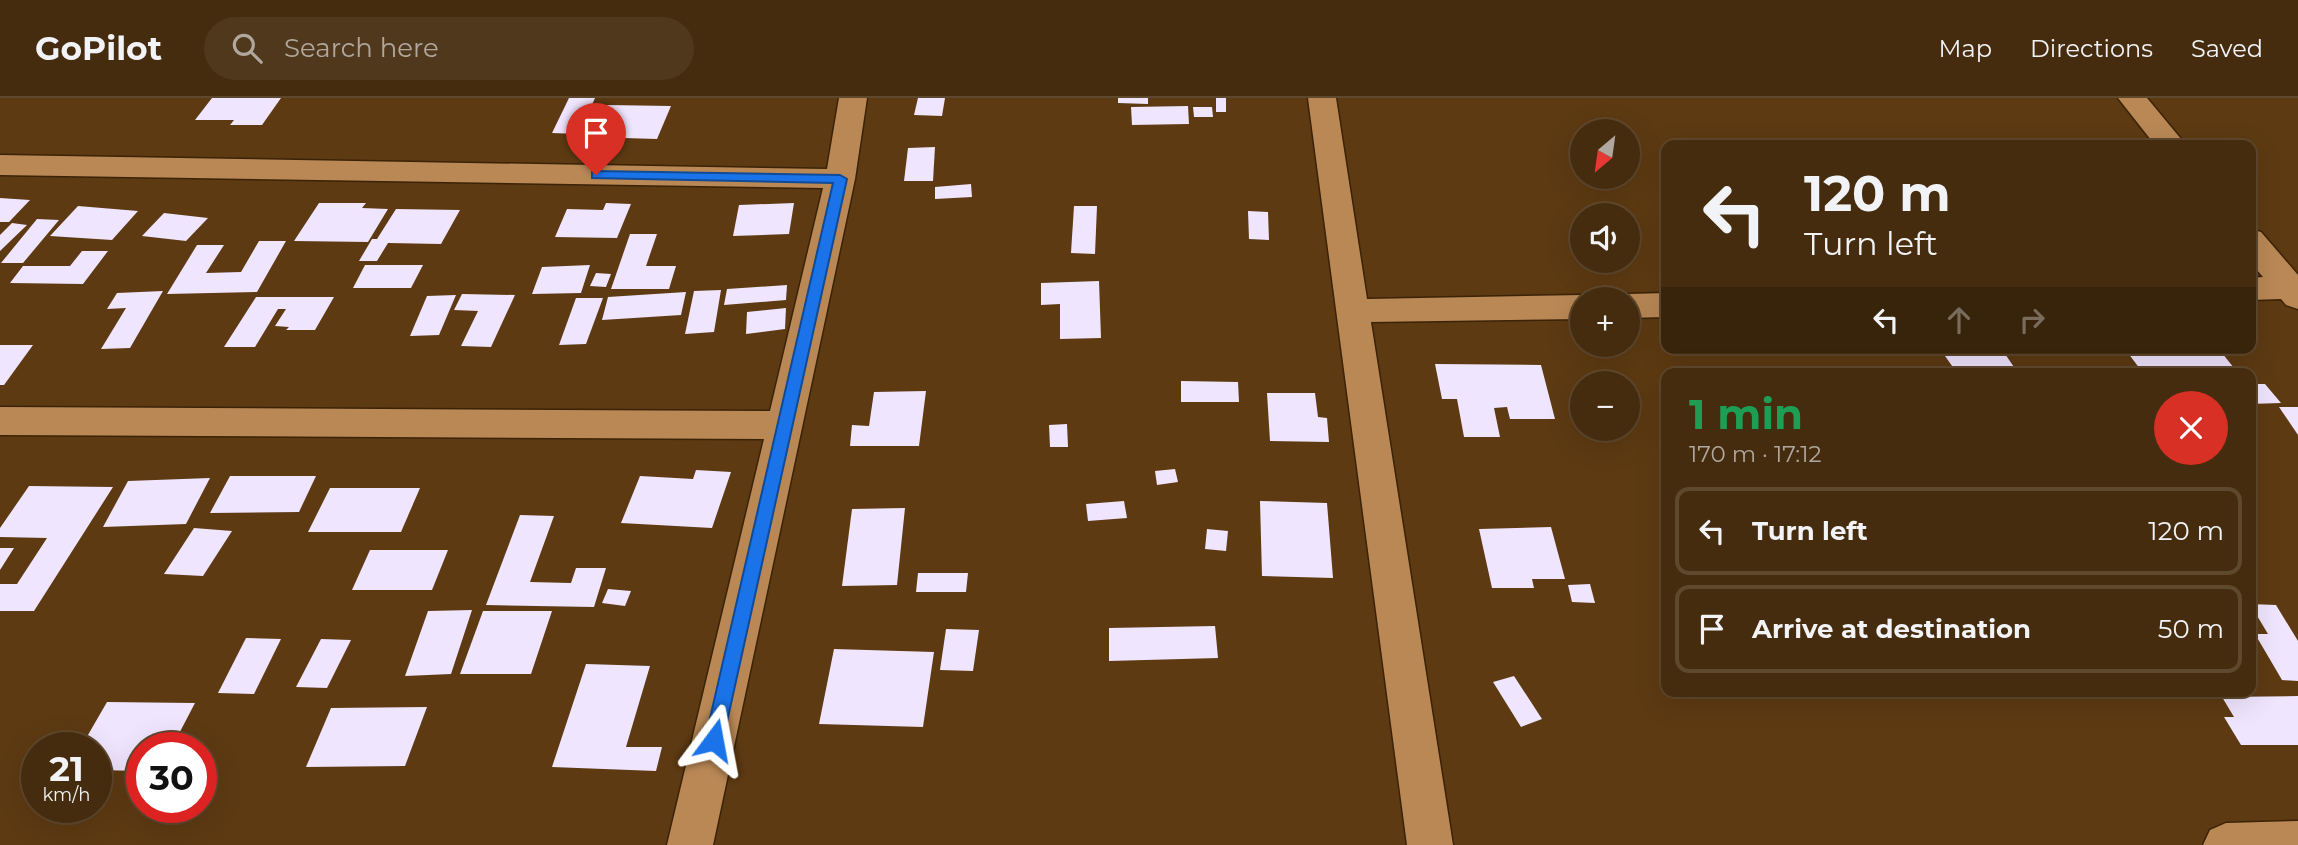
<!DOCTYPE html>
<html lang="en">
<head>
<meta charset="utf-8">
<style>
  body { margin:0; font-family:Montserrat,sans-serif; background:#50381c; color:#f1f3f6; height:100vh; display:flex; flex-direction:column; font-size:26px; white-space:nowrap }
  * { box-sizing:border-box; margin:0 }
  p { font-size:23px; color:#b0a79e }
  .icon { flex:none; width:38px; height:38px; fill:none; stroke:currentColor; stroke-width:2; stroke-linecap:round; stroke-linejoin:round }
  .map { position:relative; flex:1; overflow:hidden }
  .details { position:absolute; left:1661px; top:270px; width:595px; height:329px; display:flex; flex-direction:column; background:#462c0e; border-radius:14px; box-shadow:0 7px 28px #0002,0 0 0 2px #5e482e }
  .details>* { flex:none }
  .guide { position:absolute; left:1661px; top:42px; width:595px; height:214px; border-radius:14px; box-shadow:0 7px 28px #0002,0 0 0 2px #5e482e; background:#462c0e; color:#f1f3f6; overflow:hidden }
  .needle { width:46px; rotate:209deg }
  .controls { position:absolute; left:1570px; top:21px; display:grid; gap:14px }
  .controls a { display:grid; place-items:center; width:70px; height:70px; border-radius:50%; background:#462c0e; box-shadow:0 7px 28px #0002,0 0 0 2px #5e482e; font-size:35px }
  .speed { position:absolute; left:21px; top:634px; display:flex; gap:14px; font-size:35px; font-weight:700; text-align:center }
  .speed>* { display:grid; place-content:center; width:91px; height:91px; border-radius:50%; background:#462c0e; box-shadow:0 7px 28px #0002,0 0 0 2px #5e482e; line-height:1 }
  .speed small { font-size:18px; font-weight:400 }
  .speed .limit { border:10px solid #d22; background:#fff; color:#111 }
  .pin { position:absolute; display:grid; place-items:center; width:60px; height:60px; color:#fff; margin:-72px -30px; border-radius:50% 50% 50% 0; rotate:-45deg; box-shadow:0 0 7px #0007 }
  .pin .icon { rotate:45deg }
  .me { position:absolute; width:77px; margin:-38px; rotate:13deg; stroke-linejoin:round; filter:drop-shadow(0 0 5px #0008) }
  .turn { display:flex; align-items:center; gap:24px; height:147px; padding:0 28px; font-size:32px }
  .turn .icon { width:91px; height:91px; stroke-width:2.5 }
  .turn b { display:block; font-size:49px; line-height:60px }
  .lanes { display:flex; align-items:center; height:66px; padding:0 28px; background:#0003; justify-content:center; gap:35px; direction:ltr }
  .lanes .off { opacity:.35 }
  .round { display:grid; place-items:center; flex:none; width:74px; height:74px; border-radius:37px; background:#50381c }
  .head { display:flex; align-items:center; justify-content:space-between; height:119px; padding:0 28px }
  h1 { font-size:42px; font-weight:700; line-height:52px; color:#1e9e55 }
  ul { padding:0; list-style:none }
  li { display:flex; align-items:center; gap:21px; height:88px; margin:0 14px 10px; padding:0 14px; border:4px solid #5e482e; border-radius:14px }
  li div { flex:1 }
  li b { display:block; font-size:26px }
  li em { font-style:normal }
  header { display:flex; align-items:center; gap:42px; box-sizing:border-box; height:98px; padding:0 35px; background:#462c0e; border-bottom:2px solid #5e482e }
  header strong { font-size:33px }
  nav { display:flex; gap:38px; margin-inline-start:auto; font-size:24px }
  .search { width:490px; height:63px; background:#50381c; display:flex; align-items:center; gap:18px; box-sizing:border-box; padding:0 24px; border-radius:38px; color:#b0a79e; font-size:26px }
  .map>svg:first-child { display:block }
</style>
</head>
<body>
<header>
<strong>GoPilot</strong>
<div class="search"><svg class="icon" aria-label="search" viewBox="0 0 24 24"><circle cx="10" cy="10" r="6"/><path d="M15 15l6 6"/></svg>Search here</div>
<nav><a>Map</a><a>Directions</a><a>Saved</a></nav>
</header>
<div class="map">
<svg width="2298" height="747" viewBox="0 0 2298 747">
  <rect width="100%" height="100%" fill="#5d3a12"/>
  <g fill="#f0e5fe">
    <polygon points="212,0 281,0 262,27 230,27 234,22 195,22"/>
    <polygon points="569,0 595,0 579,36 552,35"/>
    <polygon points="918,0 945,0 942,18 914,17"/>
    <polygon points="1118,0 1148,0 1148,6 1118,5"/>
    <rect x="1216" y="0" width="10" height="14"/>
    <polygon points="607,7 671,8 657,41 591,39"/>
    <polygon points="1188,8 1189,26 1132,27 1131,9"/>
    <polygon points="1193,9 1212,9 1213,19 1194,19"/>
    <polygon points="935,49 933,83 904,83 908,50"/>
    <polygon points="971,86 972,99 935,101 935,89"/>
    <polygon points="0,100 30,102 9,124 0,124"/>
    <polygon points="319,105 366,105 362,110 388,111 368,144 294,143"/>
    <polygon points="606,105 631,106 617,140 555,139 567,111 603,112"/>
    <polygon points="794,105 789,136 733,138 739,107"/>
    <polygon points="78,108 138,113 112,142 50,138"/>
    <polygon points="1074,108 1097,108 1095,156 1071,155"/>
    <polygon points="396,111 460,112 441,146 388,145 377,163 359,163 372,141 377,141"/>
    <polygon points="1248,113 1268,114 1269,142 1249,141"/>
    <polygon points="164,115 208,120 186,143 142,138"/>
    <polygon points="37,121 59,122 23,165 1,165"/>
    <polygon points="12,125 27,127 0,153 0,137"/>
    <polygon points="630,136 657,136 646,168 676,168 669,191 611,191"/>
    <polygon points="259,143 286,143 257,194 167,196 197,147 224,147 206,175 241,174"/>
    <polygon points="82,153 108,153 83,186 10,185 23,168 70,168"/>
    <polygon points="365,167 423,167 411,190 353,190"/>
    <polygon points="590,167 581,195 532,196 542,169"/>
    <polygon points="596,175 611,176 606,189 590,188"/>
    <polygon points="1099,183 1101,240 1060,241 1060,206 1041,207 1041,185"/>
    <polygon points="787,187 786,202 724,207 727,191"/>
    <polygon points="721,192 714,234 685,236 694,193"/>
    <polygon points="163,193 130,250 101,251 126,210 107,211 117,195"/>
    <polygon points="686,194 681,217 602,222 608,199"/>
    <polygon points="462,196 515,197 491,249 461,248 478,213 454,212"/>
    <polygon points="456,197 439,237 410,238 427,198"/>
    <polygon points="256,199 334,199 315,232 286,232 289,229 275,228 286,211 278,211 255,249 224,249"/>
    <polygon points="576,200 603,200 586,246 559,247"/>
    <polygon points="786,210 785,231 746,236 747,214"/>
    <polygon points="0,247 33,247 4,287 0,287"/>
    <polygon points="1950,250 2001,250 2018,275 1957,275 1945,258 1955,257"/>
    <polygon points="2176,250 2218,250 2238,275 2143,275 2128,255 2178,252"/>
    <polygon points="1435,266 1541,267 1555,321 1510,321 1507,309 1494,310 1500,339 1464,339 1457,301 1442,301"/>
    <polygon points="1181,283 1238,284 1239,304 1181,304"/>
    <polygon points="2250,286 2265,286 2281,305 2250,306"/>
    <polygon points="926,293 919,348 850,348 852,327 869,328 874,294"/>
    <polygon points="1267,295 1315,295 1318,319 1327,320 1329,344 1270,343"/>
    <polygon points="2279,309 2298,309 2298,337"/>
    <polygon points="1067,326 1068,349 1050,349 1049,327"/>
    <polygon points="1175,371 1178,384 1157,387 1155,373"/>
    <polygon points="696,372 731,374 712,430 621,425 640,378 693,381"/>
    <polygon points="230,378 316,378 299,414 210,415"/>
    <polygon points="210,380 186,426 103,429 128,383"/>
    <polygon points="29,388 113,389 34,513 0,513 0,486 17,486 47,440 0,439 0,430"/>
    <polygon points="330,390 420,390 401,434 308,434"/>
    <polygon points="1124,403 1127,420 1088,423 1086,406"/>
    <polygon points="1260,403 1327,405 1333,480 1262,478"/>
    <polygon points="905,410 897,487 842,488 852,411"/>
    <polygon points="520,417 554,418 530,484 571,485 576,470 606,470 594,509 486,507"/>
    <polygon points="1551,429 1565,481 1532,481 1534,490 1492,490 1479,431"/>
    <polygon points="194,430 232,433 203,478 164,476"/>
    <polygon points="1207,431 1228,433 1226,453 1205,451"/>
    <polygon points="0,450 14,450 0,472"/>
    <polygon points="370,452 448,452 432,492 352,492"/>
    <polygon points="918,475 968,475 966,494 916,494"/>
    <polygon points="1590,486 1595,505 1572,504 1568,487"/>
    <polygon points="608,491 631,493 625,508 602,505"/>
    <polygon points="2250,506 2276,507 2298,543 2298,583 2282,582 2255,536 2268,536"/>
    <polygon points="472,512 451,576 405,578 428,513"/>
    <polygon points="483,513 552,513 531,576 460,576"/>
    <polygon points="1215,528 1218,560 1109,563 1109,530"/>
    <polygon points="946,531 979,532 973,573 940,572"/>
    <polygon points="246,540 281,541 254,596 218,595"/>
    <polygon points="321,541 351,542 327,590 296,589"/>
    <polygon points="834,551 934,554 923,629 819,626"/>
    <polygon points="586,566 650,568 626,649 662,649 656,673 552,669"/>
    <polygon points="1514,578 1542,621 1521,629 1493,584"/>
    <polygon points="2298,598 2298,647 2241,647 2224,619 2234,619 2222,599"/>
    <polygon points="107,604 195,605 172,649 142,649 142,673 96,672 96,649 81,649"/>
    <polygon points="427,609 405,668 306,669 331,610"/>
  </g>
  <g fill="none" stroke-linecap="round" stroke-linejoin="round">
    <defs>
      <g id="minor">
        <polygon points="839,0 867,0 855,81 713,747 667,747 764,341 0,337 0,309 770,313 823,90 0,77 0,57 827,71"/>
        <polygon points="1308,0 1336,0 1367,201 1582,197 1594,201 1582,201 1582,221 1371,224 1453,747 1407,747"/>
        <polygon points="2118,0 2147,0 2186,47 2155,47"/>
        <polygon points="2250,131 2261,134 2298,177 2298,211 2286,207 2281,201 2250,202 2250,180 2263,179 2250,164"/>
        <polygon points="1666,195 1666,219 1628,220 1628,201 1615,201 1628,196"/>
        <polygon points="2298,723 2298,747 2203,747 2210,732 2226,725"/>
      </g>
    </defs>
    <use href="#minor" stroke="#3b2307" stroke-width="3"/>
    <use href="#minor" fill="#b98855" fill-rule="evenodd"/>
  </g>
  <polygon fill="#1a73e8" stroke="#114b97" stroke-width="2" points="596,73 840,77 847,81 723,642 721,648 714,651 707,648 705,642 833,85 592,80 592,74"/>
</svg>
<div class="controls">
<a><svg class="needle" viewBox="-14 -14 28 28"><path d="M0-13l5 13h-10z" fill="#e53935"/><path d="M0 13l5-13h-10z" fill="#b0a79e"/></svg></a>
<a><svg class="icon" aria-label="sound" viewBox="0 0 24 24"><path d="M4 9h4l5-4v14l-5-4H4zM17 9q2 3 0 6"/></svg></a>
<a>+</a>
<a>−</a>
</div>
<div class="speed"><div>21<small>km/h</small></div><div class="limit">30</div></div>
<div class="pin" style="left:596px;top:77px;background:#d93025"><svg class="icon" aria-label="arrive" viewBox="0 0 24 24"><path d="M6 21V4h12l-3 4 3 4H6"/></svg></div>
<svg class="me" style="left:714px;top:642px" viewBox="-20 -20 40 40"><path d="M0-17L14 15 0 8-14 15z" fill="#1a73e8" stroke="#fff" stroke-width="4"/></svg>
<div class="guide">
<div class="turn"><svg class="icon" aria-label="left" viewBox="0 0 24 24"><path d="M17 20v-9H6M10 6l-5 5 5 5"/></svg><div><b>120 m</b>Turn left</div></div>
<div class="lanes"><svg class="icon" aria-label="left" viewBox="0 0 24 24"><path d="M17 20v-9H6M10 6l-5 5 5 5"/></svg><svg class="icon off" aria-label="ahead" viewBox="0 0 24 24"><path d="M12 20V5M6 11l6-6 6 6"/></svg><svg class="icon off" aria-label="right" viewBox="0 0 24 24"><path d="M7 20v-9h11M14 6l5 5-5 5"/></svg></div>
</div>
<section class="details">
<div class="head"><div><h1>1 min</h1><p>170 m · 17:12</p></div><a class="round" style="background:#d93025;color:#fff"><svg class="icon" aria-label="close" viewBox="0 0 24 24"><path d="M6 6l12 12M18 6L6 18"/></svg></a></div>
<ul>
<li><svg class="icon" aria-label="left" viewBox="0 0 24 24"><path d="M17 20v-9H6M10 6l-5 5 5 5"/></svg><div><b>Turn left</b></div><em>120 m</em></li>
<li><svg class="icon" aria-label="arrive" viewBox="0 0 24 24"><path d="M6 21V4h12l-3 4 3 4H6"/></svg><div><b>Arrive at destination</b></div><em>50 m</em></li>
</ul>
</section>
</div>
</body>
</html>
